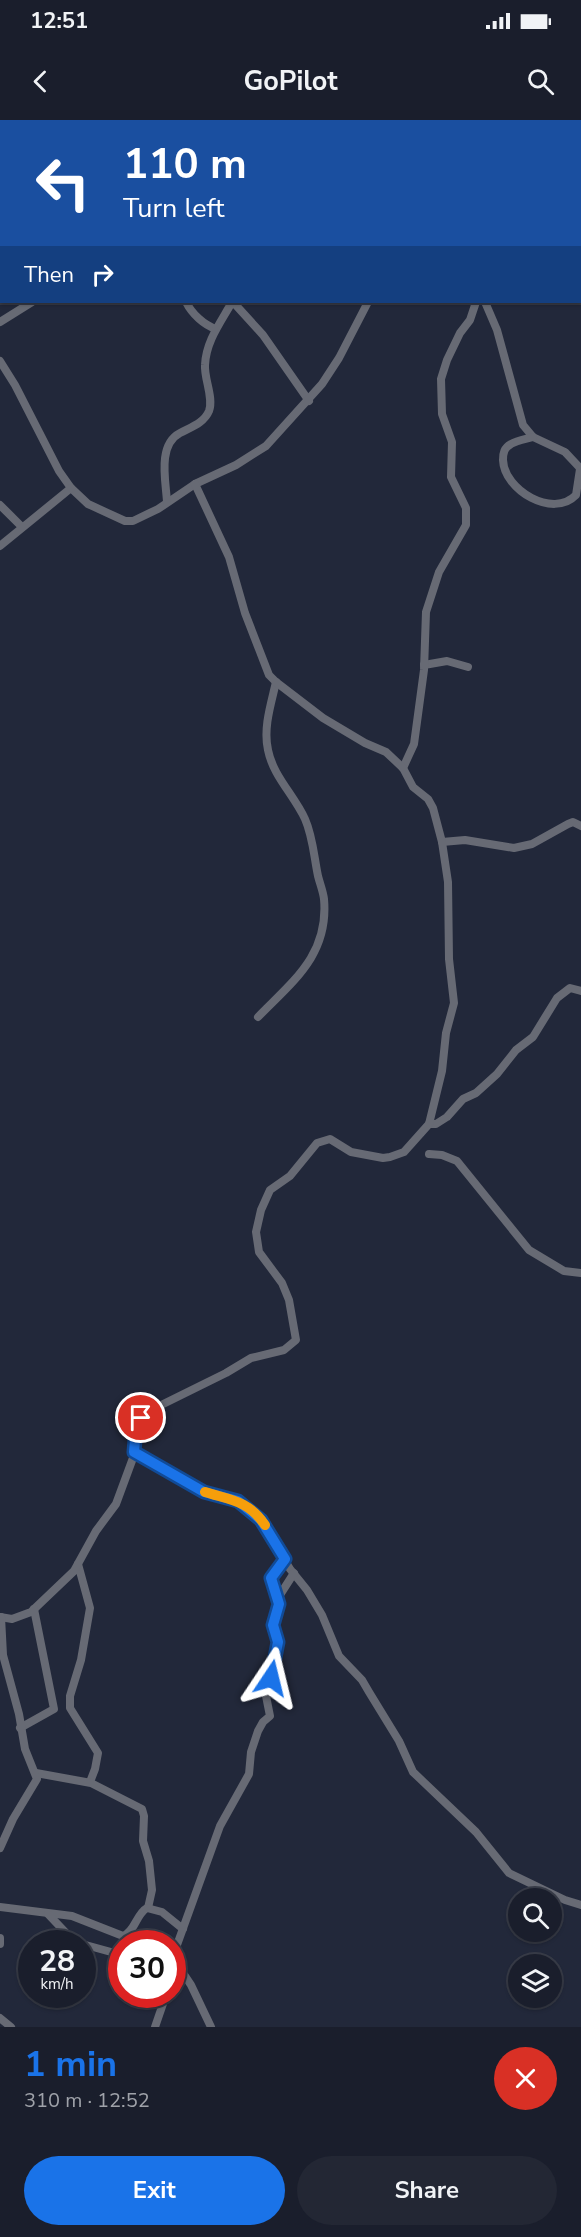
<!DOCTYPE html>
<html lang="en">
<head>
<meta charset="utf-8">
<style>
  body { margin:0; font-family:"Nunito Sans",sans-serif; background:#232734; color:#f1f3f6; height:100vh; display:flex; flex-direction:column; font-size:22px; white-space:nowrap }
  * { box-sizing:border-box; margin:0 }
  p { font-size:20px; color:#9fa2a9 }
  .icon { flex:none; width:33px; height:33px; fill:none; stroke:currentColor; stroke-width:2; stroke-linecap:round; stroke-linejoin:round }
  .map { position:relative; height:1907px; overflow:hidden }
  .side { display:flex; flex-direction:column; background:#1a1e2c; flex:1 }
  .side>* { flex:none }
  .top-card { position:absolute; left:0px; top:0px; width:582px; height:183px; box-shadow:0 2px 4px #0004,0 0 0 2px #383c48; background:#1a4fa0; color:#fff; overflow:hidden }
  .buttons { position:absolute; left:508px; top:1768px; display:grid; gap:12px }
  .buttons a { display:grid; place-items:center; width:54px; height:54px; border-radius:50%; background:#1a1e2c; box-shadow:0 2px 4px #0004,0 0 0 2px #383c48; font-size:30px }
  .speed { position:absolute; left:18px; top:1810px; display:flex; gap:12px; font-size:30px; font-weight:700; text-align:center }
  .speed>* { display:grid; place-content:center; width:78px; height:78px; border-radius:50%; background:#1a1e2c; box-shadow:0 2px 4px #0004,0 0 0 2px #383c48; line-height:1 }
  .speed small { font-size:15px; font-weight:400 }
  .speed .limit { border:9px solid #d22; background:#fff; color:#111 }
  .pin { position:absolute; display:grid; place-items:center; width:51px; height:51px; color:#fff; margin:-26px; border:3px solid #fff; border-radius:50%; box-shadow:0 2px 6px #0007 }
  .me { position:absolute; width:66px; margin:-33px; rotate:10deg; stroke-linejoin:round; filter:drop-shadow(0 0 4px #0008) }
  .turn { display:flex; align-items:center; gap:21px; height:126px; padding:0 24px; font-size:27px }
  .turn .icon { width:78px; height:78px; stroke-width:2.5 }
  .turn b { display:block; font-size:42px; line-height:51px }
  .then { display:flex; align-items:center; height:57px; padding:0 24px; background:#0003; gap:12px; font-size:22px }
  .round { display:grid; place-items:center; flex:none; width:63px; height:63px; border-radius:32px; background:#232734 }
  .head { display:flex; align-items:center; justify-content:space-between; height:102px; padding:0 24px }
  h1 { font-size:36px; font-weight:700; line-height:45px; color:#1a73e8 }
  .button { display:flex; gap:12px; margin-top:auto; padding:12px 24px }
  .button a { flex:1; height:69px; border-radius:36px; background:#1a73e8; color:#fff; font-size:24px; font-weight:700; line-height:69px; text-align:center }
  .button a+a { background:#232734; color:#f1f3f6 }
  .status { display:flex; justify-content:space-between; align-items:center; height:42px; padding:0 30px; background:#1a1e2c; direction:ltr }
  .status svg { height:16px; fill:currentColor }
  header { display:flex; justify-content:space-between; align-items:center; height:78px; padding:0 24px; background:#1a1e2c; font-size:27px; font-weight:700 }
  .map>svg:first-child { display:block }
</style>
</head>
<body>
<div class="status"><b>12:51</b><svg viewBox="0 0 49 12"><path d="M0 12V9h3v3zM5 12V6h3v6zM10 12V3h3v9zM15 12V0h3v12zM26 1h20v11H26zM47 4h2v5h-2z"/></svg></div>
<header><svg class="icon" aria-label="back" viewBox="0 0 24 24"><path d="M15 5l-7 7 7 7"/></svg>GoPilot<svg class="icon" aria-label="search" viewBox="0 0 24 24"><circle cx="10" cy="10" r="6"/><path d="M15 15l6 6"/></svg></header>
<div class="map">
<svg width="581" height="1907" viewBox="0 0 581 1907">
  <rect width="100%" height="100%" fill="#22283a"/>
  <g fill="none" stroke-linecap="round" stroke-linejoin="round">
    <g stroke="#676a74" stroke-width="8">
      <polyline points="24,0 25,2"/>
      <polyline points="117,0 118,2"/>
      <polyline points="353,0 354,2"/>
      <polyline points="81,2 84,0"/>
      <polyline points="524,2 527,0"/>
      <polyline points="0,51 2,50"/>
      <path d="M186,182C192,194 204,205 216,209"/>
      <polyline points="233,182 263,215 309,281"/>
      <polyline points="485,182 497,210 523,305 533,317 565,332 581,349"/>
      <polyline points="0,202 32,182"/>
      <polyline points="0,241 15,265 59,351 71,368 88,384 125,401 133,401 158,389 195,364 236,345 266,326 322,264 339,238 368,182"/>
      <path d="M533,317C526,319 517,320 511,324C504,328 503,333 503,340C504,370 553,399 576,375L580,349"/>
      <path d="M167,382C166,362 157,325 180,313C191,307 204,303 209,291C214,278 204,259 205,245C206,221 221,202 232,182"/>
      <polyline points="0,385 22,407"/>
      <polyline points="0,426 71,368"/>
      <polyline points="424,545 447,541 468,547"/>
      <polyline points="403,648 414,624 417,602 424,550 426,492 439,452 466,405 466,388 451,357 452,322 442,294 441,259 447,240 460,213 470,200 476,182"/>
      <polyline points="442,722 465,720 514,728 532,724 568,704 573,702 581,706"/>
      <path d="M258,897C293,861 329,835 324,779C323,771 320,764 318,756C314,737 313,717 305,699C294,675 273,656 268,630C263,608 271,584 276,562"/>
      <polyline points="429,1004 436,1004 447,997 463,979 476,973 497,954 516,930 533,917 557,878 570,868 581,871"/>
      <polyline points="429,1034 442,1035 457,1041 529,1130 564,1151 581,1153"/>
      <polyline points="134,1332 204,1372 238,1381 261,1400 290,1449 307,1470 322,1495 339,1536 362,1560 369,1572 399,1621 413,1652 476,1712 509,1753 565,1780 581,1785"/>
      <polyline points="78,1444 90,1488 81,1540 70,1576 70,1588 98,1633 95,1649 90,1662"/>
      <polyline points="278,1478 294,1453"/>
      <polyline points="0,1497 12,1499 31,1492 74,1451 96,1411 116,1384 133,1338 136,1308 145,1293 226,1253 251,1238 284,1230 296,1220 289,1180 282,1163 259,1132 256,1112 261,1090 270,1070 290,1056 317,1023 330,1019 351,1032 383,1038 390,1037 404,1032 429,1004 442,951 446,913 454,883 449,839 448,762 442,722 433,688 428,679 413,667 403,648 386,632 365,623 323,598 276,562 269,555 245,493 229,437 195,364"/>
      <polyline points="20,1608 54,1589 34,1489"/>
      <polyline points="36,1653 91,1663 142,1689 144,1696 143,1721 149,1741 152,1770 148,1788"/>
      <polyline points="0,1728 13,1699 37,1659 25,1629 19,1594 3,1535 1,1497"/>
      <path d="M0,1787L72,1796L123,1816C135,1812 136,1794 147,1788L162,1792L183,1809"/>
      <polyline points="48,1794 67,1814 82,1824"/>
      <polyline points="0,1818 0,1824"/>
      <polyline points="82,1824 122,1835"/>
      <polyline points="177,1844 191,1865 211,1907"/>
      <polyline points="172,1862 176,1851 177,1825 220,1706 249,1654 251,1632 258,1611 263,1602 270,1596 266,1576 278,1522 273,1505 279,1484 271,1458 285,1439"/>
      <polyline points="0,1898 11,1907"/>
      <polyline points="155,1907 166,1875"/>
    </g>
  </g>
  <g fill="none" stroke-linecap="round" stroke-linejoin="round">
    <defs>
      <polyline id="route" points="141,1298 136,1308 134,1332 204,1372 238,1381 261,1400 285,1439 271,1458 279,1484 273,1505 278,1522 271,1558"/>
    </defs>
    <use href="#route" stroke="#114b97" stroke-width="15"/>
    <use href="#route" stroke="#1a73e8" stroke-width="10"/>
    <path stroke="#f59e0b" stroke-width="10" d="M205,1372C230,1380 248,1380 265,1405"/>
  </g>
</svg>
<div class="buttons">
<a><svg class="icon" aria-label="search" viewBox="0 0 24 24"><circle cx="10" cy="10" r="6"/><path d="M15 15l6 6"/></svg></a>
<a><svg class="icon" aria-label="layers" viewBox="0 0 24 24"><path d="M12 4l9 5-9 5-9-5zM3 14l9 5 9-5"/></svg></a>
</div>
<div class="speed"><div>28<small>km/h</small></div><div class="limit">30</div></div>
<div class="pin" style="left:141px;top:1298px;background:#d93025"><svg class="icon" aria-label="arrive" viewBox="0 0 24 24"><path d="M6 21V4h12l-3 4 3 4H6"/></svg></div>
<svg class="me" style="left:271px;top:1558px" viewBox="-20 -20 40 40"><path d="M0-17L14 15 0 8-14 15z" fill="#1a73e8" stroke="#fff" stroke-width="4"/></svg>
<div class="top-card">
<div class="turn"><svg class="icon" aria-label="left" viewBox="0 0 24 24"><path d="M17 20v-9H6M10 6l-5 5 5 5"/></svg><div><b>110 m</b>Turn left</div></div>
<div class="then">Then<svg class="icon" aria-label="right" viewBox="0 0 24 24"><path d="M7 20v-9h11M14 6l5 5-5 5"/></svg></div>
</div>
</div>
<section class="side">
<div class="head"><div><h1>1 min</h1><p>310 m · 12:52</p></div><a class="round" style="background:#d93025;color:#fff"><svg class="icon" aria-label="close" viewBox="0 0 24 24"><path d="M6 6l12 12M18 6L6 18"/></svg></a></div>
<div class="button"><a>Exit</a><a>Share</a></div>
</section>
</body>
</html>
